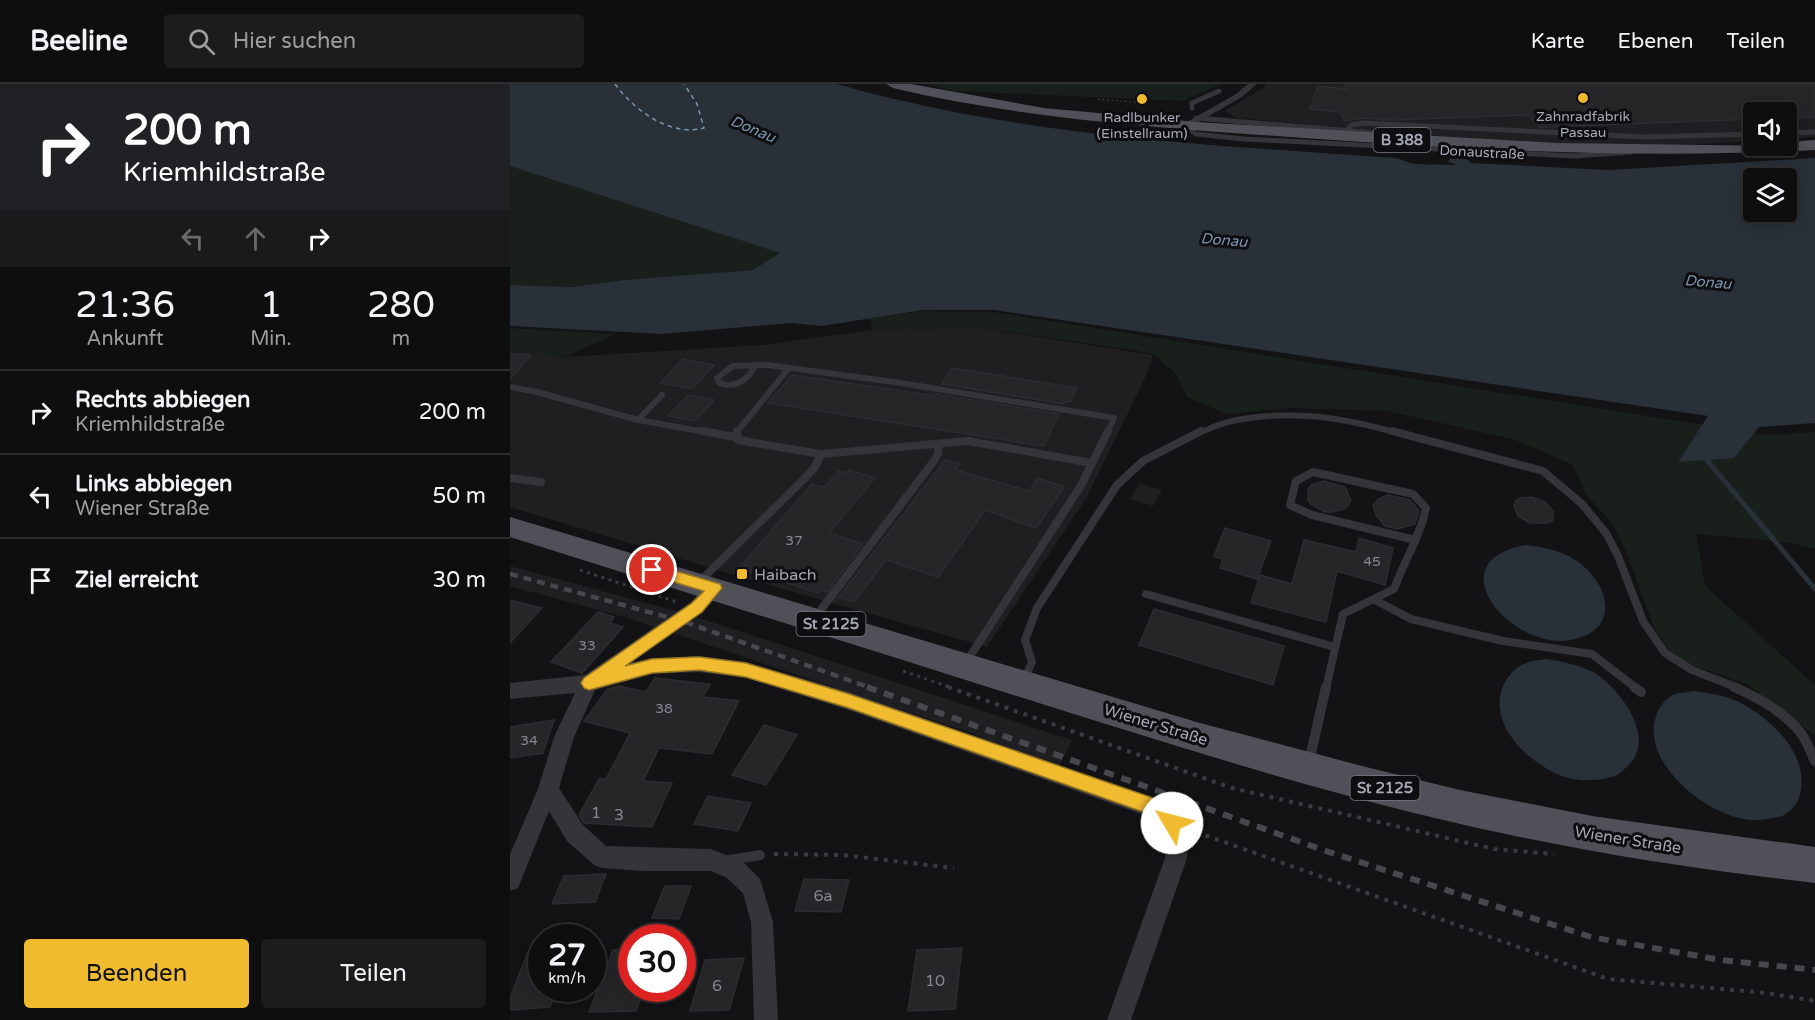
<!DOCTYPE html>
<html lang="de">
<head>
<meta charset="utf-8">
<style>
  body { margin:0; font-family:"Varela Round",sans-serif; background:#1c1c1d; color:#f1f3f6; height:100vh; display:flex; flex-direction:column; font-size:22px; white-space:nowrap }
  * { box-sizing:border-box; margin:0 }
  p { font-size:20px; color:#9b9c9e }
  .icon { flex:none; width:33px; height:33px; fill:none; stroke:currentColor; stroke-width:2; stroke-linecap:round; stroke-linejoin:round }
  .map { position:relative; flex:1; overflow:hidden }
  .details { display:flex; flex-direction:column; background:#0e0e0f; width:510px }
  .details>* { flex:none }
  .guide { background:#202124; color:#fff; overflow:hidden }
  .buttons { position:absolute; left:1233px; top:18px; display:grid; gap:12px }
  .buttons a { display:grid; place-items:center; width:54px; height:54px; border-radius:6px; background:#0e0e0f; box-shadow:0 3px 15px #0003,0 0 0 2px #2e2e2f; font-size:30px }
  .speed { position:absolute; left:18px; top:840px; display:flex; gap:12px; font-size:30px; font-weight:700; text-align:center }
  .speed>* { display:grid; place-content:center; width:78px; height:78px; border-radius:50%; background:#0e0e0f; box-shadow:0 3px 15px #0003,0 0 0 2px #2e2e2f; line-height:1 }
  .speed small { font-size:15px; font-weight:400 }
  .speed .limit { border:9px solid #d22; background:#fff; color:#111 }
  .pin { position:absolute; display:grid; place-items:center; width:51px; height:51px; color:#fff; margin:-26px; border:3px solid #fff; border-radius:50%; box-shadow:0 2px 6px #0007 }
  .me { position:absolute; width:66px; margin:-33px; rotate:307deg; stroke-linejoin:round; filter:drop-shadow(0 0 4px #0008) }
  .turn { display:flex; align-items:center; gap:21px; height:126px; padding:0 24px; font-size:27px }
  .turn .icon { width:78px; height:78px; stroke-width:2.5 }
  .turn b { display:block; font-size:42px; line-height:51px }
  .lanes { display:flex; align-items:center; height:57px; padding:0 24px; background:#0003; justify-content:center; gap:30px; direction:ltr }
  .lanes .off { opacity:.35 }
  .eta { display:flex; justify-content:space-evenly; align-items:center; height:102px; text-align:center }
  .eta b { font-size:36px; font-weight:600; line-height:42px }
  .button { display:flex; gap:12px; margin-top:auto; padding:12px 24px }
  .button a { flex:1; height:69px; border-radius:6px; background:#f0bb2f; color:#111; font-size:24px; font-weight:600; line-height:69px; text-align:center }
  .button a+a { background:#1c1c1d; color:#f1f3f6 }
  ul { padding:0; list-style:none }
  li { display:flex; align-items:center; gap:18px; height:84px; padding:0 24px; border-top:2px solid #2e2e2f }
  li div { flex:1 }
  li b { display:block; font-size:22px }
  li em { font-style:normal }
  header { display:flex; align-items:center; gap:36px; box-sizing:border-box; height:84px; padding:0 30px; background:#0e0e0f; border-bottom:2px solid #2e2e2f }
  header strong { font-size:28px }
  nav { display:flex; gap:33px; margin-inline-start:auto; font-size:21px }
  .search { width:420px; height:54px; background:#1c1c1d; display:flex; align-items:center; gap:15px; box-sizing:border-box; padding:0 21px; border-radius:6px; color:#9b9c9e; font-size:22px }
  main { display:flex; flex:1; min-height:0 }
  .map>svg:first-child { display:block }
</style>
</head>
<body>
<header>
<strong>Beeline</strong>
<div class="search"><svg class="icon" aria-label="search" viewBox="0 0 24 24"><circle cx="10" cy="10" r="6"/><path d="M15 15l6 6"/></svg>Hier suchen</div>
<nav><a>Karte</a><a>Ebenen</a><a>Teilen</a></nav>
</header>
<main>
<section class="details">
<div class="guide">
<div class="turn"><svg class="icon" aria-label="right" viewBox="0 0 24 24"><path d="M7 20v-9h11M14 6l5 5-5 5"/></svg><div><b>200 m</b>Kriemhildstraße</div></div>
<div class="lanes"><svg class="icon off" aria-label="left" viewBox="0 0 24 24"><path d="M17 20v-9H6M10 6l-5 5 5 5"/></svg><svg class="icon off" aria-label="ahead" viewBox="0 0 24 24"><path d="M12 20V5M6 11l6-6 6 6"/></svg><svg class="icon" aria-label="right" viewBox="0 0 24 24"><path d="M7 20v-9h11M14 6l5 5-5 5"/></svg></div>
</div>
<div class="eta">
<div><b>21:36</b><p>Ankunft</p></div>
<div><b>1</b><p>Min.</p></div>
<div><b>280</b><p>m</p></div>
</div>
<ul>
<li><svg class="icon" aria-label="right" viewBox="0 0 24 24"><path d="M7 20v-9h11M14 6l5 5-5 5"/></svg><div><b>Rechts abbiegen</b><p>Kriemhildstraße</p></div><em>200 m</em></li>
<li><svg class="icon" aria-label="left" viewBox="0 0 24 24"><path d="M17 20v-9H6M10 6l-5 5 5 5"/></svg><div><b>Links abbiegen</b><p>Wiener Straße</p></div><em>50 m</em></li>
<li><svg class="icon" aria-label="arrive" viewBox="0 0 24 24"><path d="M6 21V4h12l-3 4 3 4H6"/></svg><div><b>Ziel erreicht</b></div><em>30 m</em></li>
</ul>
<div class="button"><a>Beenden</a><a>Teilen</a></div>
</section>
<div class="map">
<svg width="1305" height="936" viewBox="0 0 1305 936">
  <rect width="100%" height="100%" fill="#131214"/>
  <g fill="#1f1e21">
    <polygon points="757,0 1305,0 1305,53 1277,55 1276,28 1244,28 1243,57 1139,63 990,57 727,34 714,27 752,5"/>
    <polygon points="464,243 643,271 635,294 577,413 477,563 224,491 0,423 0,267 55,273 252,261 362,246"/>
    <polygon points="629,399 652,406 643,422 620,415"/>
    <polygon points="0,482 177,530 562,656 546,689 461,649 114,533 0,502"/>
  </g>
  <g fill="#191f1a">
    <polygon points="418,0 712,0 672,17 443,7"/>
    <polygon points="0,82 271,169 243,186 113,196 62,203 0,201"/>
    <polygon points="412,227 484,228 1257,351 1305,348 1305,465 1276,458 1186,450 1195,502 1305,601 1305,652 1239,601 1182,581 1163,572 1145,546 1114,463 1103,440 1076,411 1063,381 1005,356 878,327 780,324 716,330 677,313 666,290 643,270 617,265 464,243 362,246 360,234"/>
    <polygon points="0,244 106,250 55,273 0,267"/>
  </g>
  <g fill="#293038" fill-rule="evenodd">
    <path d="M0,0H327C508,52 699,61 886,74L903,80L948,81L938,78L940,74L956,75L961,79L1098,86L1305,74V339L1249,343L1224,374L1168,378L1198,332L484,226H413L312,242L280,239L152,250L0,242V201L62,203L113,196L243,186L270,169L0,82ZM1276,94V128H1244V94Z"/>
    <path d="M1016,461C1032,463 1045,465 1060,473C1098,493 1115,546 1061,556C1002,567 924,477 1016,461Z"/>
    <path d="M1036,575C1054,578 1072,581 1088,591C1113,609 1147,656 1117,683C1112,687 1108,692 1102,693C1085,697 1069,698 1052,692C1020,680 977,641 993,602C997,593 1004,584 1014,580C1020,577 1029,576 1036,575Z"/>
    <path d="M1185,607C1205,610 1224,613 1241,625C1268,642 1296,672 1291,706C1290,715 1284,726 1274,731C1270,734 1262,734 1257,735C1212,746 1132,684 1145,636C1147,626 1153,616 1163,611C1169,608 1179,608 1185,607Z"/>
  </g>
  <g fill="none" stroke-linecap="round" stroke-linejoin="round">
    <polyline stroke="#293038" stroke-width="5" points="1197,376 1305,505"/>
    <path stroke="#7b94b0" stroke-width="1.5" stroke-dasharray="4.5 4" stroke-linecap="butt" d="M105,0C124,26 160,53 194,44L187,20L174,0"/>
  </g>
  <g fill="#262528" stroke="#2d2c30" stroke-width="1.5">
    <polygon points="834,0 1305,0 1305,33 1276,34 1276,28 1244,28 1244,35 1037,43 1029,43 1018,31 882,36 853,34 835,37 830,28 800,25 808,2 837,5"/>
    <polygon points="0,270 21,271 0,295"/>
    <polygon points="173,275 204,281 182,305 150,299"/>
    <polygon points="442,284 567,304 560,318 556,317 554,320 432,300"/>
    <polygon points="282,291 425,312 426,310 549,330 534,362 258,319"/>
    <polygon points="178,311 204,316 185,337 158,332"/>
    <polygon points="435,376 450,380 446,386 519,407 528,394 554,403 526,444 475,426 428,493 376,476 344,518 329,513"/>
    <polygon points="339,386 365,394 319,449 353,460 317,508 311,506 308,509 229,484 302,400 314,403 329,387 337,389"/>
    <polygon points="813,397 835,403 841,417 836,424 823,428 815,428 802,421 798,416 798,405 802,401"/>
    <polygon points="878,411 900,416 909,427 905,440 887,445 875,442 866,431 863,422 868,415"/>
    <polygon points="1022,413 1035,418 1043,427 1043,436 1039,439 1020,439 1008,432 1004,422 1006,417 1010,414"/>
    <polygon points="715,444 761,457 747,495 710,484 713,475 704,472"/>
    <polygon points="849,454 883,464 875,501 827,487 816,538 741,519 750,491 782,500 794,456 846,468"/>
    <polygon points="0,516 32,524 0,559"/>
    <polygon points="644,525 774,562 763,601 629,561"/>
    <polygon points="88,528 104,533 100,539 113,543 72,589 41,578"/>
    <polygon points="145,594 200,600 193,613 229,617 202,670 149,664 133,697 162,699 142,743 74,739 69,731 89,695 96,695 120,649 74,637 98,605 109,602 136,608"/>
    <polygon points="44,636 33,669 0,674 0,643"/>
    <polygon points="254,641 287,651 256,701 222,691"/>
    <polygon points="198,712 241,719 228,747 184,740"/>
    <polygon points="96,790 85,818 42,820 54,792"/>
    <polygon points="294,795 339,796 331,828 285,827"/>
    <polygon points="155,802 181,802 169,835 142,834"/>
    <polygon points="452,864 445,925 398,927 407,866"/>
    <polygon points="122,865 122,904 134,904 126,927 79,928 103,866"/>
    <polygon points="32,867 32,904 47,904 40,923 0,926 0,914 18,868"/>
    <polygon points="234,874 219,926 180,927 195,876"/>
  </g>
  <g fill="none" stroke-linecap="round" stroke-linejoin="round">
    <polyline stroke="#3a3b40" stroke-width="1.5" stroke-dasharray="1.5 3" stroke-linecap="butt" points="588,15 632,19 632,24"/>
    <g stroke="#3a3b40" stroke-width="3" stroke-dasharray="3 4.5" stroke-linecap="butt">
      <polyline points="70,486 167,518"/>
      <polyline points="393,587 442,604"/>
    </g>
    <g stroke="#3a3b40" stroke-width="4" stroke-dasharray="4 6" stroke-linecap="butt">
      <polyline points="438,603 722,704 984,765 1044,770"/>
      <polyline points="686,748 1098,895 1257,909 1305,917"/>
      <polyline points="264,770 332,771 444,784"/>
    </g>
    <g stroke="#343439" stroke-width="5">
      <polyline points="682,24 682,19 709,7"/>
      <polyline points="686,34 880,50"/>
      <polyline points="675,42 686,50 734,55 1065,72 1121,68"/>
      <polyline points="1276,49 1305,48"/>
      <polyline points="832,52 841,41 853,39 1136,53 1244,50"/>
    </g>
    <g stroke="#343439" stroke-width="6">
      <path d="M245,282C237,297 226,305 209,299L207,294L223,282L258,281L391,299L604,334L597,349"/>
      <polyline points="0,303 27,308 128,336 201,349"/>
      <polyline points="128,336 152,311"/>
      <polyline points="226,349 279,284"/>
      <path d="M687,349C700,345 713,338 727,336C784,325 833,334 888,349"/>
    </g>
    <g stroke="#343439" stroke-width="8">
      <polyline points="192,347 225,353"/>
      <polyline points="227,347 228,356 311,370 458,357 582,379 572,400 455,580"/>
      <polyline points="882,347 1033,387 1072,420 1096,449 1108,472 1133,537 1155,569 1182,586 1228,604"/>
      <polyline points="582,379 598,347"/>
      <polyline points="0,394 31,398"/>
      <polyline points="188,499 292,397 305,383 311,370"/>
      <polyline points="636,510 825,563"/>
      <polyline points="865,516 901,535 993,557 1082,570 1126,604"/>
      <polyline points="304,535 423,378 428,370 428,360"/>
      <polyline points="514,596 522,578 515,556 527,524 607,401 633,377 691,347"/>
      <path d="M816,604L833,530L884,505C894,477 910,453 916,424L903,410L803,388L786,397L780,421L802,431L905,456"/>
    </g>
    <g stroke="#343439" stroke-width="10">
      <polyline points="1124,603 1131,608"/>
      <path d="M1224,603C1247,613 1274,628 1290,648C1297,656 1300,667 1305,677"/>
      <polyline points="799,678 816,603"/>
      <polyline points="214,777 250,771"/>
    </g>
    <g fill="#343439" fill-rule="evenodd">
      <polygon points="738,0 747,0 732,13 678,44 670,42 726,10"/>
      <polygon points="205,497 211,499 214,504 193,528 121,579 142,574 189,572 236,578 339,608 659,720 678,746 677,774 621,936 597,936 655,774 656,749 645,735 339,626 236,594 189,588 142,590 85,606 64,653 49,704 73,741 96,762 201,765 233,778 250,795 263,838 268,936 244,936 241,838 233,809 217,794 201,787 134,787 92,784 84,781 57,757 39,727 8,804 0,807 0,770 28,705 44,653 65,609 0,615 0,599 75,591 181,518 199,499"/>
    </g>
    <g fill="#505158" fill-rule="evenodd">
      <path d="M376,0H401L534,24L687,38L1047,59L1276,62V58L1305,56V66C1134,75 964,66 794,54C655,44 518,36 383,4Z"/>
      <path d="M0,433L690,639L852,682L950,706L1082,732L1305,763V799C1201,787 1098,772 996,750C839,717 685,668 532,620C355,564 177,509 0,453Z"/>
    </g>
    <polyline stroke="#47484e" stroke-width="4.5" stroke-dasharray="8 6" stroke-linecap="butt" points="0,490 175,538 361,604"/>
    <polyline stroke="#47484e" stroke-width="6" stroke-dasharray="10 8" stroke-linecap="butt" points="357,603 816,767 1081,853 1211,876 1305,886"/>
  </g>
  <path fill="#f0bb2f" stroke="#9c7a1f" stroke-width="1.5" d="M142,480L210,500L212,504L192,528L115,582L142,575L189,573L236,579L339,610L643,714C656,719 665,725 671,739L668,745L662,748C653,744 648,734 639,730L339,624L236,593L189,586L142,589L79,606L74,604L71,599L74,594L182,519L194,507L137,490L135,486L137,482Z"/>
  <g fill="#f0bb2f" stroke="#0e0d0f" stroke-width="2">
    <circle cx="1073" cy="14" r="6"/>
    <circle cx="632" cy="15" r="6"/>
    <rect x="226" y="484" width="12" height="12" rx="3"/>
  </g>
  <g text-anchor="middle" stroke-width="6" stroke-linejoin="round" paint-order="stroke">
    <g font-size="14" fill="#a4a8b4" stroke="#0e0d0f">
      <text x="1073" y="37">Zahnradfabrik<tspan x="1073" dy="16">Passau</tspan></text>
      <text x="632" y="38">Radlbunker<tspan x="632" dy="16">(Einstellraum)</tspan></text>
    </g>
    <g font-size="14" fill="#a4a8b4" stroke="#0e0d0f">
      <text transform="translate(972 68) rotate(3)" y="5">Donaustraße</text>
    </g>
    <g font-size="14" fill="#848690">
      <text x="284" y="461">37</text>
      <text x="862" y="482">45</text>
      <text x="77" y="566">33</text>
      <text x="154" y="629">38</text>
      <text x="19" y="661">34</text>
    </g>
    <g font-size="15" font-style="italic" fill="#7b94b0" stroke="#0e0d0f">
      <text transform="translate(243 45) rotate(23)" y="5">Donau</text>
      <text transform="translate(714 156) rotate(5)" y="5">Donau</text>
      <text transform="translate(1198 198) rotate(5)" y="5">Donau</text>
    </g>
    <g fill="#0e0d0f" stroke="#777a82" stroke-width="1.5">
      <rect x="863.5" y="44" width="57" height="24" rx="4.5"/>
      <rect x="286.5" y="528" width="69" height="24" rx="4.5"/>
      <rect x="840.5" y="692" width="69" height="24" rx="4.5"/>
    </g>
    <g font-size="15" font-weight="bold" fill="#a4a8b4">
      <text x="892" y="61">B 388</text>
      <text x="321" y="545">St 2125</text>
      <text x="875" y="709">St 2125</text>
    </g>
    <g font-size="16" fill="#a4a8b4" stroke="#0e0d0f" text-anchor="start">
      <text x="244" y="496">Haibach</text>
    </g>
    <g font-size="16" fill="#a4a8b4" stroke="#0e0d0f">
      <text transform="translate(646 640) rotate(17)" y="6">Wiener Straße</text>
      <text transform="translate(1118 755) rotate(9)" y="6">Wiener Straße</text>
    </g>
    <g font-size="16" fill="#848690">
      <text x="86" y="734">1</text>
      <text x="109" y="736">3</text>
      <text x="313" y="817">6a</text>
      <text x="425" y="902">10</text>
      <text x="207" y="907">6</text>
    </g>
  </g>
</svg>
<div class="buttons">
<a><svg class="icon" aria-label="sound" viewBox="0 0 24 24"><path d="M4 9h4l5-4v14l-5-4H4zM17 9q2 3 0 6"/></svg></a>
<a><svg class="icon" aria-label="layers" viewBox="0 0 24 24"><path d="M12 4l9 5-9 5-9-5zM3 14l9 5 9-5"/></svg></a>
</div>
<div class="speed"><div>27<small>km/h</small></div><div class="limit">30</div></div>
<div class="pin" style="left:142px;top:486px;background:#d93025"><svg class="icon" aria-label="arrive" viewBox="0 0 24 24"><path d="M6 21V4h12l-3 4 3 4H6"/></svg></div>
<svg class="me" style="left:662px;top:739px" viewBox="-20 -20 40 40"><circle r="19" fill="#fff"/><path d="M0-13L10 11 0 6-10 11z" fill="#f0bb2f"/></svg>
</div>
</main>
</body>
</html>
